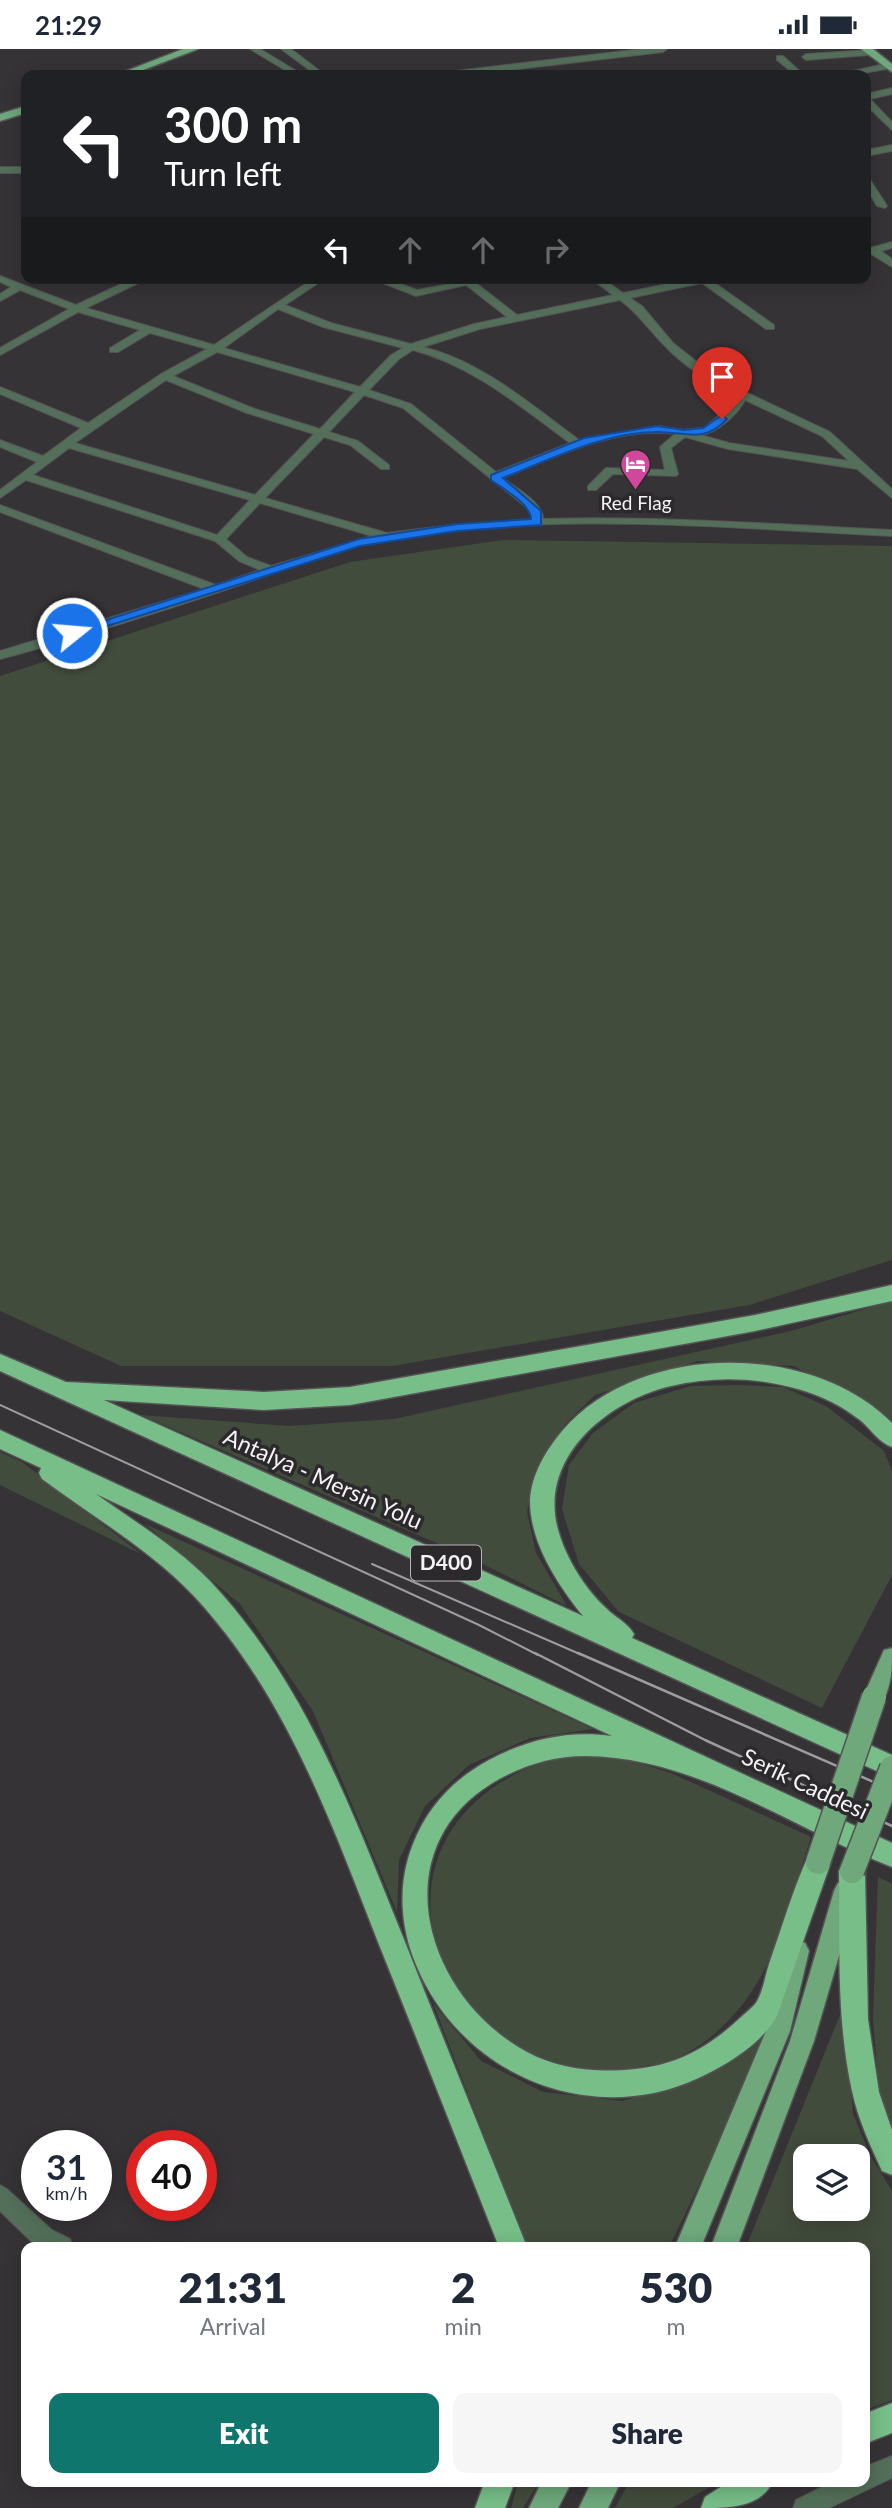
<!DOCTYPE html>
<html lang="en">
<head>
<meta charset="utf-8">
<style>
  body { margin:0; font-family:Lato,sans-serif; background:#f6f6f7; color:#1f2937; height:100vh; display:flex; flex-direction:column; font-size:26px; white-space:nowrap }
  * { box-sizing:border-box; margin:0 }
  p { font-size:23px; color:#747a83 }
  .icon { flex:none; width:38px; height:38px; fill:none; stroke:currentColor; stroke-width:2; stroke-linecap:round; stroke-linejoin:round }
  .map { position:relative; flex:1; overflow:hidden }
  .drawer { position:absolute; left:21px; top:2193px; width:849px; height:245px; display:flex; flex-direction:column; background:#fff; border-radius:14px; box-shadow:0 4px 18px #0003 }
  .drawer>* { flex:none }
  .guide { position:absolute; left:21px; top:21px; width:850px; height:214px; border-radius:14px; box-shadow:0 4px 18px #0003; background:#202124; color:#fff; overflow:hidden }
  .controls { position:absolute; left:793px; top:2095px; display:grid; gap:14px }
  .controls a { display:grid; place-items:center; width:77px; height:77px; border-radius:14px; background:#fff; box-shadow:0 4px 18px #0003; font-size:35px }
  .speed { position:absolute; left:21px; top:2081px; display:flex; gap:14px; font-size:35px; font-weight:700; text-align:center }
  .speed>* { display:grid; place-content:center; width:91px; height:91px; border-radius:50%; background:#fff; box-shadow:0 4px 18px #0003; line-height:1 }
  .speed small { font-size:18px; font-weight:400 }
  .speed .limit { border:10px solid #d22; background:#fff; color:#111 }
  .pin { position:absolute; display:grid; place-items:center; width:60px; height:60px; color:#fff; margin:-72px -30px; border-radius:50% 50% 50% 0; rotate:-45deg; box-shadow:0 0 7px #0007 }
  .pin .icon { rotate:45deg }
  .me { position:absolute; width:77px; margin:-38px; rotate:73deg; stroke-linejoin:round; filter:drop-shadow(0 0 5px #0008) }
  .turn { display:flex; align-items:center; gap:24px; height:147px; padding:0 28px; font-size:32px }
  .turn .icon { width:91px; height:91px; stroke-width:2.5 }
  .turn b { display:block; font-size:49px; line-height:60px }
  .lanes { display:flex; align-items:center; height:66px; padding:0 28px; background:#0003; justify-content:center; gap:35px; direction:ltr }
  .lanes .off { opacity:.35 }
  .eta { display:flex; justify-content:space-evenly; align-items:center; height:119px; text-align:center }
  .eta b { font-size:42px; font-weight:800; line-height:49px }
  .button { display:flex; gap:14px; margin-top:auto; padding:14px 28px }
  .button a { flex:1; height:80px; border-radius:14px; background:#0f766e; color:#fff; font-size:28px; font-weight:800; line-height:80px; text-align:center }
  .button a+a { background:#f6f6f7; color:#1f2937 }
  .status { display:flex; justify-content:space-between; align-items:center; height:49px; padding:0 35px; background:#fff; direction:ltr }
  .status svg { height:19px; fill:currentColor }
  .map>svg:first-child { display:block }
</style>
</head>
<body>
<div class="status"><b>21:29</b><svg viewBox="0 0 49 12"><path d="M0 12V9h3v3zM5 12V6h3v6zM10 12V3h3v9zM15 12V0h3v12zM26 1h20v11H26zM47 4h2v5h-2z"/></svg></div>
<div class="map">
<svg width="892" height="2459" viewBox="0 0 892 2459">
  <rect width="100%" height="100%" fill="#363337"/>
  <g fill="#424c3c" fill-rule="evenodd">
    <polygon points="503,491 892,497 892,1211 749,1256 392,1317 121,1317 0,1262 0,627 350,513"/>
    <polygon points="892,1252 892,1373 872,1358 794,1317 697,1312 595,1346 566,1374 536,1420 527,1463 536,1504 567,1557 469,1508 141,1366 289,1377 394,1370 791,1282"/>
    <polygon points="740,1336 783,1338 826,1357 884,1402 892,1422 892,1526 822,1659 619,1563 579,1515 562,1460 569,1416 593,1384 634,1354 691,1337"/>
    <polygon points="0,1403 22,1413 141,1505 0,1436"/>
    <polygon points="145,1475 593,1680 530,1689 469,1716 425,1757 399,1811 397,1863 313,1662 240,1555"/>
    <path d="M617,1707L671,1724L811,1788C794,1840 781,1900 750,1945C730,1974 702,2000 669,2012C660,2015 648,2016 638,2018C558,2034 471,1989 440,1912C436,1903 435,1891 433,1881C417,1794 478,1729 559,1709C577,1705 599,1708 617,1707Z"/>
    <polygon points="878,1828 892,1835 892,2082 879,2046 873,1969"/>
    <polygon points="433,1954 481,2012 543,2043 622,2052 692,2033 768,1977 715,2103 669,2198 527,2198"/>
    <path d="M844,1956L853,2065L871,2108L892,2142V2351L865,2361L864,2198H746ZM805,2107H858V2160H805Z"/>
    <polygon points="518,2433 539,2433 523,2459 511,2459"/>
    <polygon points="629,2433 629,2432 719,2433 673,2459 615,2459"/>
  </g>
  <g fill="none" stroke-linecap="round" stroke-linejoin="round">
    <defs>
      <g id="minor">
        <polygon points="250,0 260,0 303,26 293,26"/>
        <polygon points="281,0 291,0 325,26 316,26"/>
        <polygon points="641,0 667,0 663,3 467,26 443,26 447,23"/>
        <polygon points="872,1 872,5 869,6 806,11 802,8 806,5"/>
        <polygon points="777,7 783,7 804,26 795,26 777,11"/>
        <polygon points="889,14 892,15 892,19 852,26 835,26"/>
        <polygon points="892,39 892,45 870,50 892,73 892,81 866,56 866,45"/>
        <polygon points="892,96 892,102 866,107 866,101"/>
        <rect x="0" y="118" width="26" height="6"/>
        <polygon points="866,128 869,129 887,157 885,159 877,157 866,139"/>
        <polygon points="892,193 892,199 881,202 892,210 892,218 871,205 866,206 866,200"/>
        <path d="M0,227L76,256L134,229H149L86,259L214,296L314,229H326L285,256L331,274L411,295L474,275L507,268L466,236L416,247L370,229H385L417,241L472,231L517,266L613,246L590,229H602L623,244L695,229H716L712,232L774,276V280H766L702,234L630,249L642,257L673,294L720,331L830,383L892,440V449L857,420L728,400L685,388L671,399L678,425L676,427L613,425L596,441H588V437L606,419L665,421L660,398L675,385C617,377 555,408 503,429C515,439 543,453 543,470C659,467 776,475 892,481V487C723,479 535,460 369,494C321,505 275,524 228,540C153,565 76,590 0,610V602L204,540L0,463V456L216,536L260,521L239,512L215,492L26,431L0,449V441L37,413L0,398V391L43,407L81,379L0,345V338L88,374L161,325L207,300L150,284L118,303H110V299L140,281L78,263L0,306V299L69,260L20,241L0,252V245L11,238L0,233ZM620,251C638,264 649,281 665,297C685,318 711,334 736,346L731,356L704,379L683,381L658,377L579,391C530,355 483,313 423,298L480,280ZM278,260L323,278L403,299L391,306L360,338L224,299ZM413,301C473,317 521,358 570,394L496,423L411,355L369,341L399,310ZM217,303L355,343L320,380L255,360L173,327ZM166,331L247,364L314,385L255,446L75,394ZM364,346L403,359L526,458L531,464V471L452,476L387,484L265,449L324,388L350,396L381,420H389V416L358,392L329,383ZM745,351L822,387L849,412L729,394L701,386C717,384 738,365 745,351ZM69,399L250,451L217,486L33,426ZM260,454L372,487L271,517L247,508L226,490Z"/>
        <polygon points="0,2136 7,2140 52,2181 70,2190 73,2198 36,2197 0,2162"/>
        <polygon points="892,2407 892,2429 829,2459 793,2459 796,2451 834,2432 864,2432 864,2418"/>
      </g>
      <g id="major">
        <polygon points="183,0 198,0 130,26 116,26"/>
        <polygon points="861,0 873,0 892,15 892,23"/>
        <polygon points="26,57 26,64 0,72 0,65"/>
        <path d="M892,1599C892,1622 892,1633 882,1655L874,1658L866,1655L863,1648L884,1601Z"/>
        <polygon points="846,1831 854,1834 858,1842 814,1992 737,2198 711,2198 790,1992 834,1842 838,1834"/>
        <polygon points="797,1891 805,1894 809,1902 790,1982 701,2198 675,2198 766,1982 785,1902 789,1894"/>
        <polygon points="542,2432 572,2432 558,2459 529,2459"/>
        <polygon points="592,2432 621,2432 608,2459 579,2459"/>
      </g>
      <g id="highway">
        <path d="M892,1236V1252L755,1282L350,1356L264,1361L104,1351L583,1567C558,1536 530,1494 530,1452C531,1426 546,1401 563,1381C639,1293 811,1292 892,1374V1398C879,1394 871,1380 860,1371C842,1357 820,1346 798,1340C757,1328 713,1327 671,1337C606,1352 536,1411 559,1484C567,1511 586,1541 607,1560C616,1569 628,1574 634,1585L632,1589L892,1706V1729L0,1322V1305L66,1333L264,1343L350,1338L755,1266Z"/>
        <path d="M0,1381L892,1794V1818C790,1779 698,1708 585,1707C555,1707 528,1715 501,1729C380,1794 422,1946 527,2003C560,2021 598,2024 635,2020C677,2016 709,1998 739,1970C744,1965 751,1960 756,1954C763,1943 765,1927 769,1915C782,1878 793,1840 809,1805L818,1801L827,1805L831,1813L777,1967C757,2004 694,2036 654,2044C555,2064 456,2010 417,1918C400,1879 397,1835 413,1795C428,1757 454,1730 489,1711C528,1690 569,1681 612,1687L96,1445C135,1473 177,1498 210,1532C305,1633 352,1762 403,1888C444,1992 486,2095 527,2198H499C459,2096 419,1995 378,1893C330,1770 285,1644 193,1546C150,1501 92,1467 42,1430L39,1424L41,1419L0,1400Z"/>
        <path d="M852,1810L861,1814L865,1822L868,1970L879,2043L892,2081V2126L882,2122C870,2096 858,2070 852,2042C836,1970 840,1895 839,1822L843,1814Z"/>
        <polygon points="892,2354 892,2384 864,2395 864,2365"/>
        <polygon points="485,2432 515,2432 505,2459 475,2459"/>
        <path d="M730,2432H773C761,2459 728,2459 701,2459L705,2448Z"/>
      </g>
    </defs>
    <use href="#minor" stroke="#555255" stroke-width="2"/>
    <use href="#major" stroke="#555255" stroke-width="3"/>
    <use href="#highway" stroke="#555255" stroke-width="3"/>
    <use href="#minor" fill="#536f59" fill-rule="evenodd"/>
    <use href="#major" fill="#6ea87b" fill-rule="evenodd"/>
    <use href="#highway" fill="#77be88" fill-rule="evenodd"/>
    <g stroke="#9f9c9f" stroke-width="2">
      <polyline points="0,1356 479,1576 538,1606"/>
      <polyline points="372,1515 582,1606"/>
    </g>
    <g stroke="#9f9c9f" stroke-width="2.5">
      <polyline points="535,1604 705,1691 892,1777"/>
      <polyline points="578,1604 892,1741"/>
    </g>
    <defs>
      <g id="major-bridge">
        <polyline points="818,1813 874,1648"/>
        <polyline points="852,1822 892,1719"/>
      </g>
    </defs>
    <use href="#major-bridge" stroke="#555255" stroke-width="27" stroke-linecap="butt"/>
    <use href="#major-bridge" stroke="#6ea87b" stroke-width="24"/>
  </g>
  <path fill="#1a73e8" stroke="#114b97" stroke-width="2" d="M722,366L727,370C703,395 687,383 657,383C605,383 551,410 503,429L541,462V476L457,482L360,497L76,587L66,584L359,490L457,475L531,470C530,454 503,440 491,431V426L584,389L657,377L684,381L703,379Z"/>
  <defs>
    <symbol id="hotel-pin" viewBox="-11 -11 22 30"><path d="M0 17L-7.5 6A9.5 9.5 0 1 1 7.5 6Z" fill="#d1479c" stroke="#2c292d"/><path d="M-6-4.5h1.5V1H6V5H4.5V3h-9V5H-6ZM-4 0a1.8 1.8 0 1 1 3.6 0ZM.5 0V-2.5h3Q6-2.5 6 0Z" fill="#fff"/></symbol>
  </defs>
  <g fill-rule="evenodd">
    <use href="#hotel-pin" x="618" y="398" width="35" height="47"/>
  </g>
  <g text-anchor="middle" stroke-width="7" stroke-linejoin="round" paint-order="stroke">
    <g font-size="19" fill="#f5f3f5" stroke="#2c292d">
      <text x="636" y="461">Red Flag</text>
    </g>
    <rect fill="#2c292d" stroke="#b9b6b9" stroke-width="2" x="411" y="1496.5" width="70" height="35" rx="5"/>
    <g font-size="21" font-weight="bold" fill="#f5f3f5">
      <text x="446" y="1521">D400</text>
    </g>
    <g font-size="23" fill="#f5f3f5" stroke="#2c292d">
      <text transform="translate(323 1430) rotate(24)" y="8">Antalya - Mersin Yolu</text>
      <text transform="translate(805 1735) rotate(25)" y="8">Serik Caddesi</text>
    </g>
  </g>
</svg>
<div class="controls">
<a><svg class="icon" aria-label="layers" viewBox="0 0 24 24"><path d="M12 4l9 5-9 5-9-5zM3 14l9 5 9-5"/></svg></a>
</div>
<div class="speed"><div>31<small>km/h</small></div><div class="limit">40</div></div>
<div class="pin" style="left:722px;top:370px;background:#d93025"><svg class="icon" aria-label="arrive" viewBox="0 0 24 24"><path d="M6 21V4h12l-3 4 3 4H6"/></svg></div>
<svg class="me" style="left:72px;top:584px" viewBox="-20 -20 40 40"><circle r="17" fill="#1a73e8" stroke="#fff" stroke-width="3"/><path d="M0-11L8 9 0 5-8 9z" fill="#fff"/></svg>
<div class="guide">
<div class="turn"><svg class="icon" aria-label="left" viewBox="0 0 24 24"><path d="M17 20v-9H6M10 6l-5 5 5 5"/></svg><div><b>300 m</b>Turn left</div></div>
<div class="lanes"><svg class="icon" aria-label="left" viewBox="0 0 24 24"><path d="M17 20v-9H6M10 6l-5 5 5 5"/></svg><svg class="icon off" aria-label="ahead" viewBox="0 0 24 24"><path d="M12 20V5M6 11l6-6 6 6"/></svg><svg class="icon off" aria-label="ahead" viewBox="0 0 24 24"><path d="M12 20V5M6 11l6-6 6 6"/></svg><svg class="icon off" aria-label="right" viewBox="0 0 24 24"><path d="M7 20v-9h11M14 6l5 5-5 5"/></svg></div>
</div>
<section class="drawer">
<div class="eta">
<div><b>21:31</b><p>Arrival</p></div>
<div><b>2</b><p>min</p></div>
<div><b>530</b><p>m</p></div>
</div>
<div class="button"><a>Exit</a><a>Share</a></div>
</section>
</div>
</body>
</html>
